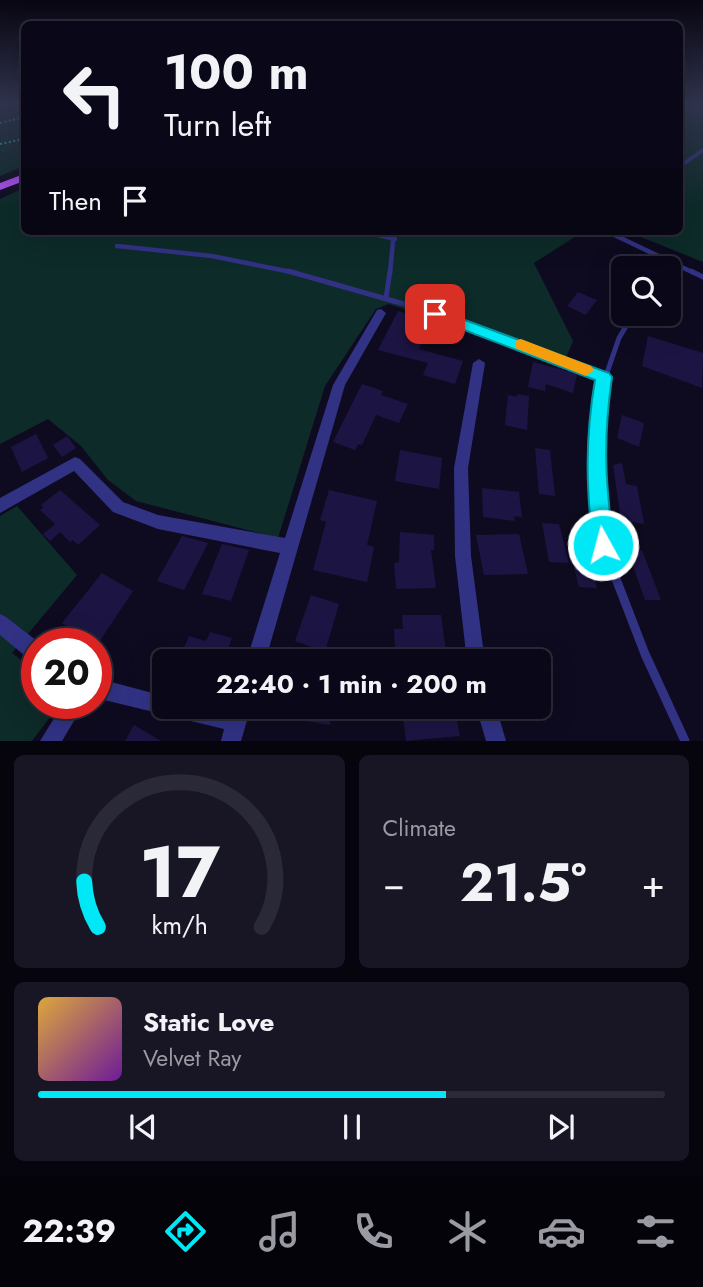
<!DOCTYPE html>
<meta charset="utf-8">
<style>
body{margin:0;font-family:Jost,sans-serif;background:#181625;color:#f1f3f6;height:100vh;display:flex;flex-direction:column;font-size:26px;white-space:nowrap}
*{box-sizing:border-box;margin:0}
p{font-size:23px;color:#999aa2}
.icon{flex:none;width:38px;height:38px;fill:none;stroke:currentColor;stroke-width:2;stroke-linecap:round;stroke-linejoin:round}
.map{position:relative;height:741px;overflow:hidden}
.details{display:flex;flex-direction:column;gap:14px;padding:14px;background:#06040d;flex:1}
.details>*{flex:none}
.guide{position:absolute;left:21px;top:21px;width:662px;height:214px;border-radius:10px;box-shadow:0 7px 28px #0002,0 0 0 2px #2a2937;background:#0a0818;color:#f1f3f6;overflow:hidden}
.fabs{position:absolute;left:611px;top:256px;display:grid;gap:14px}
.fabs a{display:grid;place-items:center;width:70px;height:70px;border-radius:10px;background:#0a0818;box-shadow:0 7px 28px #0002,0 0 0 2px #2a2937;font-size:35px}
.speed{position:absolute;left:21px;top:628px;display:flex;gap:14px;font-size:35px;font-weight:700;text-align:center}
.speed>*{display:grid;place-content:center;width:91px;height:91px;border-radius:50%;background:#0a0818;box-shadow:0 7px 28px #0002,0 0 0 2px #2a2937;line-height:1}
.speed .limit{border:10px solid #d22;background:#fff;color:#111}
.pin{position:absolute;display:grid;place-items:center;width:60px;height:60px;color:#fff;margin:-30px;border-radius:14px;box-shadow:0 4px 10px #0006}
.me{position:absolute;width:77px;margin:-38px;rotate:353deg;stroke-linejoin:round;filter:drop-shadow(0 0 5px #0008)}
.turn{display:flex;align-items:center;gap:24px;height:147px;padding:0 28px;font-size:32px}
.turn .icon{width:91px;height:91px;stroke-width:2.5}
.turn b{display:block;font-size:49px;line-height:60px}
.then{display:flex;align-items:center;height:66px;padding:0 28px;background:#0003;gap:14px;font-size:26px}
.big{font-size:52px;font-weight:700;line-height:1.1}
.details .widget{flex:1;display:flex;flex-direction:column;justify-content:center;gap:10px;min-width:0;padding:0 24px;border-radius:10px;background:#181625}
.details .dial{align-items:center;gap:0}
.dial svg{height:182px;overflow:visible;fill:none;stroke:#2a2937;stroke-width:7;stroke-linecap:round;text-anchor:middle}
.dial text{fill:#f1f3f6;stroke:none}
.song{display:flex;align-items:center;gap:21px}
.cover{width:84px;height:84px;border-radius:10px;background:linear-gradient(135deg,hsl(40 70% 55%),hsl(280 70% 35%))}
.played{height:7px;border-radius:4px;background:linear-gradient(90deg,#00e7f5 65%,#2a2937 65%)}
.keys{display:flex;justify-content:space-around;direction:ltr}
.heat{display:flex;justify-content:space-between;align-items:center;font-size:38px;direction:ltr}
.details .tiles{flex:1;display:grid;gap:14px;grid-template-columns:1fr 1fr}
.widget:last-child{grid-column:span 2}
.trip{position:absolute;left:152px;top:649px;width:399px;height:70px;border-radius:10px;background:#0a0818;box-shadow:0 7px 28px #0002,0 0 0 2px #2a2937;font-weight:700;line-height:70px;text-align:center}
.dock{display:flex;height:112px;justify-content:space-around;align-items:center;background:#04030a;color:#999aa2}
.dock .icon{width:49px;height:49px}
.dock .current{color:#00e7f5}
.dock b{font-size:32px;color:#f1f3f6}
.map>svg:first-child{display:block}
</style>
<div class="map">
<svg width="703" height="741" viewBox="0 0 703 741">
<rect width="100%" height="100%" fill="#0e0b20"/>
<g fill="#0d2b29">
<polygon points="0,103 24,103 24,166 0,176"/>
<polygon points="679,103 703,103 703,262 626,231 679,231"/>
<polygon points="24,188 24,231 584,231 534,263 573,341 563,365 389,304 376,309 325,386 278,538 136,501 108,480 81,446 48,419 0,444 0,199"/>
<polygon points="17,506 77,575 12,653 37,672 37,704 60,704 32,741 0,741 0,516"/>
</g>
<g fill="#1c1543">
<polygon points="578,292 597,300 586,315 567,306"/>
<polygon points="398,311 432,321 419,349 463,361 455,384 423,375 428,363 378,350"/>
<polygon points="648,336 703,353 702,388 642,366"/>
<polygon points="533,362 577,374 573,393 546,384 545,391 528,387"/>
<polygon points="362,384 383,391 381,395 408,404 399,423 376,415 362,445 358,444 355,450 333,442"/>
<polygon points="517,394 529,396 527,430 505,425 508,395 517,397"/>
<polygon points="622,415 644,423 639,447 617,438"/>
<polygon points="36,434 48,458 22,472 11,447"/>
<polygon points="67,436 76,448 62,457 53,445"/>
<polygon points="535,448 550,450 555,496 539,494"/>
<polygon points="400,450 442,458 439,489 395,481"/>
<polygon points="622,463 626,484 637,486 644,524 621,520 613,465"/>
<polygon points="482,488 519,492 522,517 514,516 515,521 483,517"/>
<polygon points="60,490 100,525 78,545 73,540 70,542 60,532 50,541 43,534 55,524 40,510 43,508 41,505"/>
<polygon points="329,490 377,501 367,545 374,547 367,582 313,570 326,522 320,520"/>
<polygon points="542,523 559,524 569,563 549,562"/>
<polygon points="400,532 434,535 434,550 431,550 436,588 396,589 394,563 399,562"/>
<polygon points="519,534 528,574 484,575 476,535"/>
<polygon points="182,536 208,543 184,590 157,581"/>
<polygon points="222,544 249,550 231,601 202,594"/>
<polygon points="627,549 642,550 661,600 645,600"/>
<polygon points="574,568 591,569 597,588 579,587"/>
<polygon points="102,573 133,591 97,645 62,623"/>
<polygon points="311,595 339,604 325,652 295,641"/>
<polygon points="402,615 441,615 447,659 406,659 405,648 395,648 394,629 403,629"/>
<polygon points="210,632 232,638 223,662 178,662 189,636 206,641"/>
<polygon points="528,648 532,662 501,662 498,651"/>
<polygon points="289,707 332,707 330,725 287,718"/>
<polygon points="402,707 470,707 473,719 457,721 460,736 406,741"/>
<polygon points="134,725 161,741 125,741"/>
</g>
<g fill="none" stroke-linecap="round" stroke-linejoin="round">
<g stroke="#23bbab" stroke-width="2" stroke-dasharray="2 2.5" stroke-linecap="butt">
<polyline points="0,123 24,117"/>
<polyline points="0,144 24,139"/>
</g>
<g stroke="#313284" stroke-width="3.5">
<polyline points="694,112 703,109"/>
<polyline points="679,167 703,150"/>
</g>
<g stroke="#313284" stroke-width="4.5">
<polyline points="361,231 395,239"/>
<polyline points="606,231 694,273"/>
<polyline points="117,246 212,256 296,273"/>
<polyline points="390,273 394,231"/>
</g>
<g stroke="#313284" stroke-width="5">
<polyline points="288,271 411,306 604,377"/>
<polyline points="691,271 703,277"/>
<polyline points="386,298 390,271"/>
<polyline points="600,393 619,338 634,313"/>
</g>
<polyline stroke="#313284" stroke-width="7" points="600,392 594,456 603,547"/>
<polyline stroke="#313284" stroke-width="9" points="603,545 645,654 685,741"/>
<g fill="#313284" fill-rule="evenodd">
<polygon points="381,309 386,313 345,385 265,662 246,662 280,553 158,529 113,512 74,471 0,513 0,498 75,457 80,459 123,502 158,515 285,538 333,385 377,310"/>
<polygon points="479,359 485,363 468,468 471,556 485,662 467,662 455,556 454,468 473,363"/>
<polygon points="0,614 6,617 41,644 37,644 37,662 30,660 0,635"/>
<polygon points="96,678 164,696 164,707 214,707 230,710 231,707 251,707 241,741 221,741 224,729 96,698"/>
<polygon points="63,704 84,704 62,741 40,741"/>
<polygon points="476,707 496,707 506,741 486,741"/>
</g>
<polygon fill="#b751ff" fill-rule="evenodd" points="24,174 24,181 0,190 0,183"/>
</g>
<linearGradient id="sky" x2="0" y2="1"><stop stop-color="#080612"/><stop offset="0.5" stop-color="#30344e"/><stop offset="1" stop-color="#30344e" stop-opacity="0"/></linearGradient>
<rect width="703" height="207" fill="url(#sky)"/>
<path fill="#00e7f5" stroke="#00969f" stroke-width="2" d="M435 309 609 373 612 377C603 440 605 482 614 545L611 553 603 556 596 553 593 545C586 487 585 439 595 380L430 317V311Z"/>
<polygon fill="#f59e0b" points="521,339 591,366 594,370 586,376 515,348 515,341"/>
</svg>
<div class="fabs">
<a><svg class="icon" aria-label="search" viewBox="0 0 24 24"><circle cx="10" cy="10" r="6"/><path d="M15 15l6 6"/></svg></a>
</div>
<div class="speed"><div class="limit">20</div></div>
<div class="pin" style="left:435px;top:314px;background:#d93025"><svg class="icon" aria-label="arrive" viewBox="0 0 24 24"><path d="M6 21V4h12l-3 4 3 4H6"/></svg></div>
<svg class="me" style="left:603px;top:545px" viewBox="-20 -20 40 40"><circle r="17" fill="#00e7f5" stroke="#fff" stroke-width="3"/><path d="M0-11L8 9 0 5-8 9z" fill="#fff"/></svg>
<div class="trip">22:40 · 1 min · 200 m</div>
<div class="guide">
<div class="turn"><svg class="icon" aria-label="left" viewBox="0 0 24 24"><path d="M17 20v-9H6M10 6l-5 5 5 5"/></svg><div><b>100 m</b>Turn left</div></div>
<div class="then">Then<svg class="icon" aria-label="arrive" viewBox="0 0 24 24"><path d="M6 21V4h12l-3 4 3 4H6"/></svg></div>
</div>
</div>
<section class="details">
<div class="tiles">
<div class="widget dial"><svg viewBox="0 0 100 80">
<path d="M14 69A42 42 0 1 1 86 69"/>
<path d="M14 69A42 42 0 0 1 8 49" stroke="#00e7f5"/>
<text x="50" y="56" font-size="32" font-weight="700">17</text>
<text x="50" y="72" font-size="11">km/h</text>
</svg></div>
<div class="widget"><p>Climate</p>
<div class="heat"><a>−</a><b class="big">21.5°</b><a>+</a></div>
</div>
<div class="widget">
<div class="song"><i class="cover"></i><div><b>Static Love</b><p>Velvet Ray</p></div></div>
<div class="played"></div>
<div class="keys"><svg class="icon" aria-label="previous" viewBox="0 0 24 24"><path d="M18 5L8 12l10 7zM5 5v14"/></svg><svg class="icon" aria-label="pause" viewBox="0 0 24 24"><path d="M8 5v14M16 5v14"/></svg><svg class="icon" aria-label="next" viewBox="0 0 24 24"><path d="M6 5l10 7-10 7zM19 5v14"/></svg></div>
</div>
</div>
</section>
<nav class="dock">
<b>22:39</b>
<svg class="icon current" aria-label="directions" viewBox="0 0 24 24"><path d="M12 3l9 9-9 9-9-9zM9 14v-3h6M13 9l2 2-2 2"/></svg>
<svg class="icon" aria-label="music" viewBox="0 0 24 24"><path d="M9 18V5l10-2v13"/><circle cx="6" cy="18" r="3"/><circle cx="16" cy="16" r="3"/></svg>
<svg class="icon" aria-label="phone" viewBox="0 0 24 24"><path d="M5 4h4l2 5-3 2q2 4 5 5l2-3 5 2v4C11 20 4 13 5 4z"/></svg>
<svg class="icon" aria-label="climate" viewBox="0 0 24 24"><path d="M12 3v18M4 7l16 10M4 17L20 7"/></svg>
<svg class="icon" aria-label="car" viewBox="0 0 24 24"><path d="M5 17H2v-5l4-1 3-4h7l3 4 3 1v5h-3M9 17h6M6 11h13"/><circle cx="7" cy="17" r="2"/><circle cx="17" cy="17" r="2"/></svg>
<svg class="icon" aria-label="filters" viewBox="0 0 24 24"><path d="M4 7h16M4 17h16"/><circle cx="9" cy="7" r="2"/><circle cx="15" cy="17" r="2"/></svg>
</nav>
